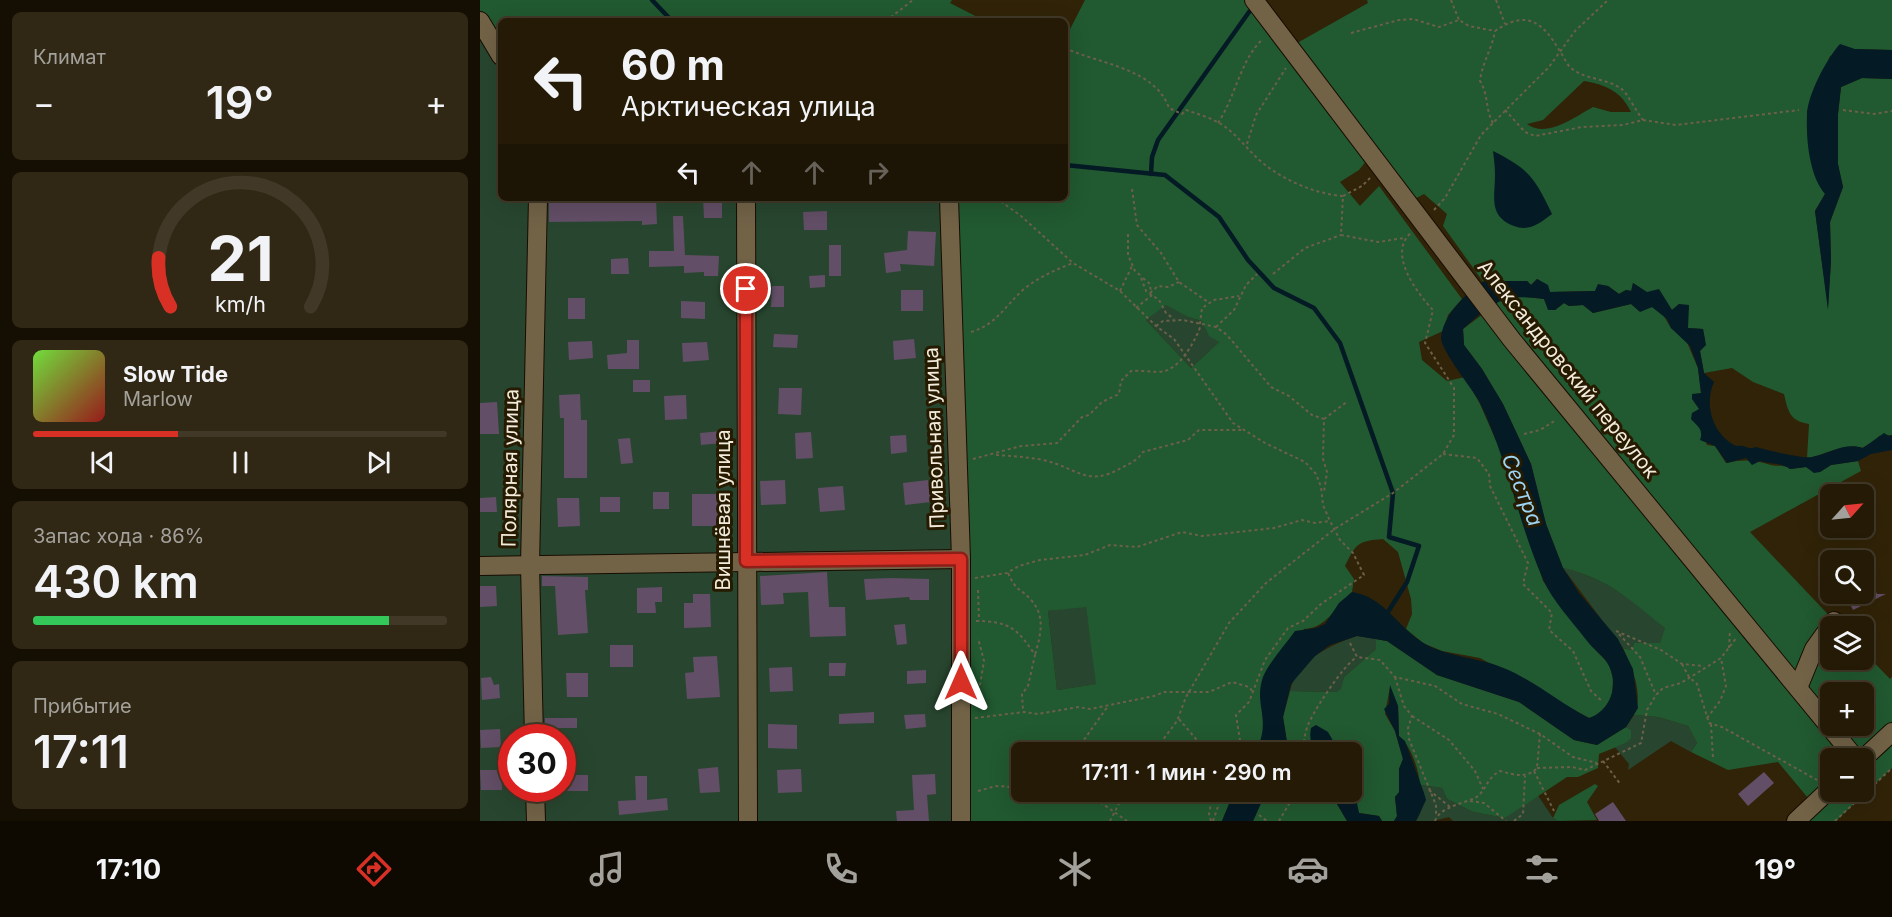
<!DOCTYPE html>
<html lang="ru">
<meta charset="utf-8">
<style>
body{margin:0;font-family:Inter,sans-serif;background:#302714;color:#f1f3f6;height:100vh;display:flex;flex-direction:column;font-size:22px;white-space:nowrap}
*{box-sizing:border-box;margin:0}
p{font-size:20px;color:#a3a19b}
.icon{flex:none;width:33px;height:33px;fill:none;stroke:currentColor;stroke-width:2;stroke-linecap:round;stroke-linejoin:round}
.map{position:relative;flex:1;overflow:hidden}
.side{display:flex;flex-direction:column;gap:12px;padding:12px;background:#140e03;width:480px}
.side>*{flex:none}
.guide{position:absolute;left:18px;top:18px;width:570px;height:183px;border-radius:9px;box-shadow:0 6px 24px #0002,0 0 0 2px #413828;background:#241a06;color:#f1f3f6;overflow:hidden}
.needle{width:39px;rotate:63deg}
.controls{position:absolute;left:1340px;top:484px;display:grid;gap:12px}
.controls a{display:grid;place-items:center;width:54px;height:54px;border-radius:9px;background:#241a06;box-shadow:0 6px 24px #0002,0 0 0 2px #413828;font-size:30px}
.speed{position:absolute;left:18px;top:724px;display:flex;gap:12px;font-size:30px;font-weight:700;text-align:center}
.speed>*{display:grid;place-content:center;width:78px;height:78px;border-radius:50%;background:#241a06;box-shadow:0 6px 24px #0002,0 0 0 2px #413828;line-height:1}
.speed .limit{border:9px solid #d22;background:#fff;color:#111}
.pin{position:absolute;display:grid;place-items:center;width:51px;height:51px;color:#fff;margin:-26px;border:3px solid #fff;border-radius:50%;box-shadow:0 2px 6px #0007}
.me{position:absolute;width:66px;margin:-33px;rotate:0deg;stroke-linejoin:round;filter:drop-shadow(0 0 4px #0008)}
.turn{display:flex;align-items:center;gap:21px;height:126px;padding:0 24px;font-size:27px}
.turn .icon{width:78px;height:78px;stroke-width:2.5}
.turn b{display:block;font-size:42px;line-height:51px}
.lanes{display:flex;align-items:center;height:57px;padding:0 24px;background:#0003;justify-content:center;gap:30px;direction:ltr}
.lanes .off{opacity:.35}
.big{font-size:45px;font-weight:600;line-height:1.1}
.side .card{flex:1;display:flex;flex-direction:column;justify-content:center;gap:9px;min-width:0;padding:0 21px;border-radius:9px;background:#302714}
.side .dial{align-items:center;gap:0}
.dial svg{height:156px;overflow:visible;fill:none;stroke:#413828;stroke-width:7;stroke-linecap:round;text-anchor:middle}
.dial text{fill:#f1f3f6;stroke:none}
.song{display:flex;align-items:center;gap:18px}
.cover{width:72px;height:72px;border-radius:9px;background:linear-gradient(135deg,hsl(100 70% 55%),hsl(0 70% 35%))}
.played{height:6px;border-radius:3px;background:linear-gradient(90deg,#d93025 35%,#413828 35%)}
.keys{display:flex;justify-content:space-around;direction:ltr}
.heat{display:flex;justify-content:space-between;align-items:center;font-size:33px;direction:ltr}
.charge{height:9px;border-radius:4px;background:linear-gradient(90deg,#34c759 86%,#413828 0)}
.trip{position:absolute;left:531px;top:742px;width:351px;height:60px;border-radius:9px;background:#241a06;box-shadow:0 6px 24px #0002,0 0 0 2px #413828;font-weight:600;line-height:60px;text-align:center}
.dock{display:flex;height:96px;justify-content:space-around;align-items:center;background:#0e0a02;color:#a3a19b}
.dock .icon{width:42px;height:42px}
.dock .active{color:#d93025}
.dock b{font-size:27px;color:#f1f3f6}
main{display:flex;flex:1;min-height:0}
.map>svg:first-child{display:block}
</style>
<main>
<section class="side">
<div class="card"><p>Климат</p>
<div class="heat"><a>−</a><b class="big">19°</b><a>+</a></div>
</div>
<div class="card dial"><svg viewBox="0 0 100 80">
<path d="M14 69A42 42 0 1 1 86 69"/>
<path d="M14 69A42 42 0 0 1 8 44" stroke="#d93025"/>
<text x="50" y="56" font-size="32" font-weight="700">21</text>
<text x="50" y="72" font-size="11">km/h</text>
</svg></div>
<div class="card">
<div class="song"><i class="cover"></i><div><b>Slow Tide</b><p>Marlow</p></div></div>
<div class="played"></div>
<div class="keys"><svg class="icon" aria-label="previous" viewBox="0 0 24 24"><path d="M18 5L8 12l10 7zM5 5v14"/></svg><svg class="icon" aria-label="pause" viewBox="0 0 24 24"><path d="M8 5v14M16 5v14"/></svg><svg class="icon" aria-label="next" viewBox="0 0 24 24"><path d="M6 5l10 7-10 7zM19 5v14"/></svg></div>
</div>
<div class="card"><p>Запас хода · 86%</p><b class="big">430 km</b><div class="charge"></div></div>
<div class="card"><p>Прибытие</p><b class="big">17:11</b></div>
</section>
<div class="map">
<svg width="1412" height="821" viewBox="0 0 1412 821">
<rect width="100%" height="100%" fill="#302308"/>
<g fill="#28462f" fill-rule="evenodd">
<path d="M0 20 21 56V198H469L481 821H0ZM32 738H82V789H32Z"/>
<polygon points="686,304 708,317 722,321 739,342 711,368 666,320"/>
<path d="M1083 568C1131 580 1148 599 1186 628L1180 643H1154L1151 650 1143 648Z"/>
<polygon points="606,606 617,684 577,690 568,611"/>
<path d="M877 636 896 639V649L864 677 862 689 856 692 810 691C818 660 850 645 877 636Z"/>
<polygon points="1154,715 1178,717 1208,726 1217,743 1211,752 1191,741 1148,770 1149,764 1135,747 1146,743 1151,730 1146,727"/>
<path d="M940 785 962 788 967 799 993 812 1025 818 1057 794 1073 818 1078 821H973L969 817 953 821H936C943 810 946 797 940 785Z"/>
</g>
<g fill="#215930" fill-rule="evenodd">
<polygon points="0,0 472,0 470,3 505,21 21,21 21,56 0,20"/>
<path d="M605 0H774L810 47 888 3 887 0H1412V50L1375 49 1350 56 1327 112 1345 194 1335 211 1348 306 1351 261 1350 222 1363 187 1358 165V114L1361 87 1382 78 1412 79V435L1399 436 1395 441 1382 448C1363 442 1345 456 1327 458L1329 424C1310 421 1308 412 1304 394L1273 382 1252 368 1224 373 1220 351 1225 341 1223 329 1207 328 1206 316 1209 308 1199 304 1192 310 1153 283 1152 291 1146 290 1139 294 1128 286 1118 285 1115 291 1070 292 1067 285 1057 279 1051 285 1047 281H1024L1010 277 1004 283 963 226 967 214 944 194 927 203 891 155 879 170 860 182 880 206 899 186 982 299 968 315 963 331 939 342 942 360 967 381 985 377 1000 404 1024 459 1063 581 1109 643 1129 664 1133 678 1132 698 1119 715 1109 718 1000 658 962 651 943 643 926 629 932 614 931 599 918 552 903 539C877 541 876 544 865 566L874 579 872 592C855 606 848 628 824 629L785 715 784 737 775 753H542V792H754L742 821H481L469 198H585V39ZM1104 81C1126 85 1141 91 1151 112H1131L1113 107C1096 116 1067 139 1047 124L1063 120ZM686 305 708 317 722 321 729 336 739 342 711 368 666 320ZM606 607 616 684 577 690 568 611Z"/>
<path d="M1037 296 1064 299 1069 310H1075L1084 303 1089 306 1103 305 1113 313 1151 304 1157 309 1172 307 1182 313 1191 328 1206 340 1218 368 1221 393 1218 394 1220 408 1215 423 1220 427 1227 445 1235 446 1246 463C1264 459 1274 460 1291 465 1298 467 1304 464 1310 469L1326 467 1340 472 1351 465 1378 461 1381 471 1270 532 1360 627H1350V660H1383V651L1410 679 1412 677V768L1356 821H1316L1333 804 1298 762 1248 770 1211 752 1217 743 1208 726 1178 717 1154 715C1164 695 1152 667 1143 648L1151 650 1154 643H1180L1185 628C1148 599 1131 580 1083 568L1066 524 1051 464 1023 404 1002 369 984 345 983 329 1003 314 1371 759H1350V792H1383L1382 755 1354 726H1383V693H1350V722L1035 339 1015 303 1024 298Z"/>
<path d="M896 639 907 641 957 675 1039 702 1094 740 1117 745 1146 727 1151 730V738L1146 743 1119 754 1118 768 1098 777H1087L1025 818 993 812 967 799 962 788 940 785C939 770 931 746 919 736L918 706 910 687 905 714 915 731 923 759 919 769V793L915 797 917 816 914 821H902L899 816 879 813C872 793 872 775 872 753H860L858 749 837 753H806L808 748 803 717 810 691 856 692 861 689 864 677 896 649Z"/>
<polygon points="1115,784 1118,786 1107,802 1117,820 1078,821 1073,818 1079,805"/>
<polygon points="786,792 850,792 867,821 773,821"/>
</g>
<g fill="#041a25">
<path d="M1360 44 1375 49 1412 50V79L1382 78 1361 87 1358 114V164L1363 187 1350 222 1351 261 1348 310 1335 211 1345 194C1329 175 1326 139 1327 114 1328 94 1347 58 1360 44Z"/>
<path d="M1013 151C1049 169 1055 178 1072 214 1060 223 1049 232 1034 226 1008 216 1015 197 1015 175 1015 167 1014 159 1013 151Z"/>
<path d="M1016 274 1024 281H1047L1051 285 1057 279 1068 285 1070 292 1115 291 1118 284 1128 286 1139 294 1146 290 1151 291 1153 283 1167 292 1179 289 1192 310 1199 304 1209 305 1208 328 1223 329 1226 345 1220 351 1224 373 1234 382C1224 404 1232 433 1254 445 1257 447 1260 445 1263 446 1269 448 1270 449 1276 447 1286 450 1324 459 1332 457 1349 454 1364 442 1383 448L1404 433 1409 436 1412 435V450L1391 454 1378 461 1351 465 1340 472 1334 473 1326 467 1310 469C1303 463 1290 464 1280 461L1272 465 1266 458 1247 463 1235 446 1220 440C1224 429 1217 426 1211 419L1212 413 1219 409 1212 399V394L1221 393 1218 368 1210 346 1191 328 1187 319 1172 307 1160 312 1151 304 1113 313 1103 305 1089 306 1084 303 1075 310H1068L1064 299C1023 293 1013 302 983 329L984 345 1002 369 1023 404 1051 464 1066 524 1083 568 1099 593 1138 639 1153 669 1158 708 1146 727 1117 745 1094 740 1039 702 957 675 907 641 877 636 850 645 835 656 811 684 803 717 808 749 806 753H775C793 719 773 706 783 677 790 661 805 645 815 631L836 628 845 624 859 603 872 592C904 597 917 626 942 642 964 657 1000 657 1026 669 1056 682 1080 703 1109 718 1130 711 1139 686 1129 666 1125 657 1114 650 1108 642 1095 625 1071 599 1063 579 1038 523 1028 460 1000 403 992 388 960 350 961 337 964 311 994 285 1016 274Z"/>
<polygon points="910,685 918,706 919,736 925,741 944,793 946,800 936,821 914,821 917,816 915,797 919,792 919,769 923,759 915,731 904,709 909,704"/>
<path d="M836 725 848 732 860 753H837C831 744 829 739 831 728Z"/>
<polygon points="872,788 875,793 879,813 899,816 902,821 867,821 850,792 872,792"/>
<polygon points="754,792 786,792 773,821 742,821"/>
</g>
<g fill="none" stroke-linecap="round" stroke-linejoin="round">
<g stroke="#041a25" stroke-width="4.5">
<polyline points="172,0 192,21"/>
<polyline points="585,165 685,175 739,217 768,260 794,288 834,308 860,343 913,493 909,537 939,546 927,582 906,615"/>
<polyline points="671,174 672,157 678,140 769,12"/>
</g>
</g>
<g fill="#624e66">
<polygon points="69,198 176,198 177,224 162,225 162,221 69,222"/>
<polygon points="223,198 242,198 242,218 224,218"/>
<polygon points="347,211 347,230 324,230 323,212"/>
<polygon points="193,216 203,216 205,255 239,256 238,276 224,276 224,272 204,273 204,266 169,267 169,251 194,251"/>
<polygon points="428,231 456,232 454,266 420,264 421,271 406,273 404,253 427,250"/>
<rect x="349" y="245" width="12" height="31"/>
<polygon points="148,258 149,274 131,274 131,259"/>
<polygon points="345,275 345,287 330,288 329,276"/>
<polygon points="292,286 304,286 304,307 291,307"/>
<rect x="421" y="290" width="22" height="21"/>
<rect x="88" y="298" width="17" height="21"/>
<polygon points="201,301 225,302 225,319 201,318"/>
<polygon points="294,334 318,335 317,348 293,347"/>
<polygon points="434,339 436,358 414,360 413,341"/>
<polygon points="147,340 159,340 159,369 128,369 127,355 147,353"/>
<polygon points="112,341 113,358 89,360 88,342"/>
<polygon points="227,342 229,360 203,362 202,343"/>
<rect x="153" y="380" width="17" height="12"/>
<polygon points="299,388 322,388 321,415 298,414"/>
<polygon points="100,394 101,420 107,420 107,478 84,478 84,418 80,418 79,395"/>
<polygon points="206,395 207,419 185,420 184,396"/>
<polygon points="17,402 19,434 0,434 0,403"/>
<polygon points="242,431 243,443 221,445 220,433"/>
<polygon points="331,432 333,458 316,459 315,433"/>
<polygon points="426,435 427,452 411,454 410,436"/>
<polygon points="150,438 153,463 141,464 138,439"/>
<polygon points="305,480 306,504 281,505 280,481"/>
<polygon points="448,480 451,502 425,505 423,483"/>
<polygon points="363,486 365,510 340,512 338,488"/>
<rect x="173" y="492" width="16" height="17"/>
<rect x="212" y="494" width="31" height="32"/>
<polygon points="16,497 17,512 0,512 0,498"/>
<rect x="120" y="497" width="20" height="15"/>
<polygon points="77,498 99,498 100,526 78,527"/>
<polygon points="1383,566 1397,594 1406,594 1373,610 1365,594 1383,594"/>
<polygon points="347,572 349,607 365,607 366,636 330,637 328,592 303,593 304,604 281,605 280,576"/>
<polygon points="62,576 108,577 108,590 105,590 108,633 78,635 75,586 62,586"/>
<polygon points="411,578 449,579 449,600 430,600 429,597 386,600 384,579"/>
<polygon points="0,586 16,586 17,606 0,607"/>
<polygon points="182,587 182,602 175,602 176,613 157,613 157,588"/>
<polygon points="213,594 230,594 231,627 204,628 204,603 213,603"/>
<polygon points="425,624 427,644 417,645 414,625"/>
<rect x="130" y="645" width="23" height="22"/>
<polygon points="237,656 240,697 207,699 205,673 214,672 213,657"/>
<polygon points="349,663 366,663 365,676 349,676"/>
<polygon points="312,667 313,691 290,692 289,668"/>
<polygon points="446,670 446,683 427,684 427,671"/>
<polygon points="86,673 108,673 108,697 87,697"/>
<polygon points="11,677 14,685 19,684 20,698 2,700 1,678"/>
<polygon points="394,712 394,723 359,724 359,714"/>
<polygon points="445,714 446,727 426,729 424,715"/>
<rect x="65" y="718" width="32" height="10"/>
<polygon points="288,724 317,725 317,749 288,748"/>
<polygon points="20,729 21,747 1,748 0,730"/>
<polygon points="238,767 240,792 220,793 218,769"/>
<polygon points="321,769 322,792 298,793 297,770"/>
<polygon points="0,770 21,770 22,790 1,790"/>
<polygon points="1284,772 1294,783 1268,806 1258,794"/>
<polygon points="455,774 456,794 447,795 449,821 417,821 416,811 434,810 432,775"/>
<polygon points="83,775 108,775 108,791 84,791"/>
<polygon points="155,776 167,776 167,800 187,798 188,810 139,815 138,801 156,800"/>
<polygon points="1133,802 1146,821 1119,821 1115,814"/>
</g>
<g fill="none" stroke-linecap="round" stroke-linejoin="round">
<g stroke="#180c00" stroke-width="20">
<g id="minor">
<polyline points="774,0 1032,340 1376,759"/>
<polyline points="0,21 21,56"/>
<polyline points="266,198 268,821"/>
<polyline points="469,198 481,559 481,821"/>
<polyline points="0,566 481,559"/>
<polyline points="1318,688 1334,649 1354,621"/>
<polyline points="54,738 50,565 58,198"/>
<polyline points="1383,759 1412,732"/>
<polyline points="55,789 56,821"/>
<polyline points="1316,821 1350,789"/>
</g>
</g>
<g stroke="#6c6049" stroke-width="2" stroke-dasharray="3 3" stroke-linecap="butt">
<polyline points="971,0 979,20"/>
<polyline points="1016,0 1025,24"/>
<polyline points="406,21 433,0"/>
<path d="M871 33 919 20 933 19 959 27 979 20 989 26 1015 31C1047 9 1063 22 1081 53 1084 57 1087 65 1091 68 1105 80 1128 78 1143 90 1146 92 1158 114 1163 120"/>
<path d="M585 48C619 64 675 68 689 108L702 114 706 110C718 114 731 118 741 124 755 133 764 145 775 156 796 177 833 194 863 196L861 235 898 242 924 238"/>
<polyline points="1025,110 1045,132 1055,136 1102,127 1143,125 1163,120 1196,125 1319,110"/>
<polyline points="1363,110 1394,114 1412,111"/>
<path d="M738 123C755 98 761 58 783 39"/>
<path d="M1013 123C1005 109 1009 96 1000 81 1002 63 1012 49 1015 31"/>
<polyline points="767,144 776,115 806,68"/>
<polyline points="652,189 657,225 681,253 699,282 728,302"/>
<polyline points="863,196 882,186 890,178"/>
<polyline points="516,198 541,216 593,263 640,291 676,326 694,339 753,423 785,443 825,462 836,474 841,487 843,505 850,521 860,540 873,553 884,575 841,604 823,621 808,628 785,660 769,702 756,715 762,753"/>
<polyline points="954,210 965,198 1001,135 1069,67 1095,31 1128,0"/>
<polyline points="648,234 648,255 655,271 660,275 666,291 679,300 686,313 694,319"/>
<polyline points="793,274 825,248 861,235"/>
<polyline points="663,278 670,284 671,293"/>
<polyline points="640,291 652,266"/>
<polyline points="670,293 678,286 688,287 699,282"/>
<polyline points="656,308 672,295"/>
<polyline points="720,324 722,308 734,300 759,296"/>
<polyline points="676,326 683,321 703,320 736,327 747,335 791,387 809,396 832,415 844,419 843,459 847,472 844,492"/>
<polyline points="736,327 754,310 766,285 777,274"/>
<path d="M491 332C516 325 525 306 544 289 559 277 575 270 593 263"/>
<polyline points="844,419 868,401"/>
<polyline points="1044,434 1060,430 1076,420"/>
<polyline points="963,454 997,458 1009,474 1010,486 1048,563 1043,584 1072,613 1069,630 1093,651 1111,691 1123,702"/>
<path d="M516 455C532 456 547 457 563 460 596 467 607 488 641 468 649 464 658 460 663 452L708 440 719 430H765"/>
<path d="M493 459 541 446 577 443 602 417 609 415 622 402 639 394 641 381 651 371C661 370 676 373 685 371 702 366 716 339 721 325"/>
<path d="M528 573C537 593 541 588 552 601 566 617 560 637 555 655"/>
<polyline points="495,578 527,573 539,566 560,560 605,555 630,545 657,547 702,532 722,536 794,528 822,520 835,523 850,521"/>
<polyline points="498,590 499,620"/>
<path d="M496 621C529 621 538 629 555 655L548 686 542 694 543 710"/>
<polyline points="1136,631 1181,650 1202,664 1224,666"/>
<polyline points="1139,634 1160,657 1176,695"/>
<polyline points="870,643 877,657 900,660 915,677 955,686 982,704 1018,714 1060,734 1093,757 1117,763"/>
<polyline points="1249,648 1250,630"/>
<polyline points="1202,664 1209,677 1217,684 1229,723 1242,727 1337,780"/>
<polyline points="915,677 924,706 932,716 928,728 929,739 956,805 956,816"/>
<polyline points="497,703 504,661 498,638"/>
<polyline points="932,716 969,740 995,771 1003,789"/>
<polyline points="495,718 544,712 558,714 598,707 610,709 674,696 684,692 729,692 752,682 769,687 773,692"/>
<polyline points="1227,718 1240,701 1246,686 1241,658"/>
<polyline points="699,719 728,753"/>
<polyline points="1231,724 1233,758"/>
<polyline points="592,753 601,744 628,706"/>
<path d="M673 753 697 721 706 697 749 623 786 583 856 528 913 493 963 454 974 435V388L945 343 953 310C937 293 907 253 931 233"/>
<path d="M819 753C826 742 823 741 826 731 829 716 865 663 877 657"/>
<polyline points="1123,761 1141,785"/>
<polyline points="1057,768 1092,767 1105,770 1161,743 1167,710 1176,695 1183,688 1201,683 1241,658 1257,637"/>
<polyline points="1054,771 1074,811"/>
<polyline points="1389,773 1397,781"/>
<polyline points="949,790 970,807"/>
<polyline points="498,791 516,786 534,787 542,785"/>
<polyline points="592,792 623,804 647,821"/>
<polyline points="990,801 1004,803 1026,821"/>
<polyline points="779,815 787,821"/>
<polyline points="630,821 645,792"/>
<polyline points="731,821 729,814 733,792"/>
<polyline points="733,821 743,792"/>
<polyline points="799,821 816,792"/>
<path d="M955 821C960 807 982 804 995 798 1006 792 1006 778 1020 771 1035 775 1046 779 1057 768L1060 734"/>
<polyline points="1034,821 1043,814 1045,776"/>
<polyline points="1355,821 1412,768"/>
</g>
<use href="#minor" stroke="#726347" stroke-width="18"/>
</g>
<g fill="none" stroke-linecap="round" stroke-linejoin="round">
<g stroke="#8d1f18" stroke-width="15">
<polyline id="route" points="266,289 266,561 481,559 481,682"/>
</g>
<use href="#route" stroke="#d93025" stroke-width="10"/>
</g>
<g text-anchor="middle" stroke-width="6" stroke-linejoin="round" paint-order="stroke">
<g font-size="20" fill="#f3ebdb" stroke="#261a00">
<text transform="translate(1088 369) rotate(51)" y="7">Александровский переулок</text>
<text transform="translate(454 438) rotate(-92)" y="7">Привольная улица</text>
<text transform="translate(30 468) rotate(-89)" y="7">Полярная улица</text>
<text transform="translate(243 510) rotate(-90)" y="7">Вишнёвая улица</text>
</g>
<g font-size="21" font-style="italic" fill="#9cd4f3" stroke="#261a00">
<text transform="translate(1042 490) rotate(68)" y="7">Сестра</text>
</g>
</g>
</svg>
<div class="controls">
<a><svg class="needle" viewBox="-14 -14 28 28"><path d="M0-13l5 13h-10z" fill="#e53935"/><path d="M0 13l5-13h-10z" fill="#a3a19b"/></svg></a>
<a><svg class="icon" aria-label="search" viewBox="0 0 24 24"><circle cx="10" cy="10" r="6"/><path d="M15 15l6 6"/></svg></a>
<a><svg class="icon" aria-label="layers" viewBox="0 0 24 24"><path d="M12 4l9 5-9 5-9-5zM3 14l9 5 9-5"/></svg></a>
<a>+</a>
<a>−</a>
</div>
<div class="speed"><div class="limit">30</div></div>
<div class="pin" style="left:266px;top:289px;background:#d93025"><svg class="icon" aria-label="arrive" viewBox="0 0 24 24"><path d="M6 21V4h12l-3 4 3 4H6"/></svg></div>
<svg class="me" style="left:481px;top:682px" viewBox="-20 -20 40 40"><path d="M0-17L14 15 0 8-14 15z" fill="#d93025" stroke="#fff" stroke-width="4"/></svg>
<div class="trip">17:11 · 1 мин · 290 m</div>
<div class="guide">
<div class="turn"><svg class="icon" aria-label="left" viewBox="0 0 24 24"><path d="M17 20v-9H6M10 6l-5 5 5 5"/></svg><div><b>60 m</b>Арктическая улица</div></div>
<div class="lanes"><svg class="icon" aria-label="left" viewBox="0 0 24 24"><path d="M17 20v-9H6M10 6l-5 5 5 5"/></svg><svg class="icon off" aria-label="ahead" viewBox="0 0 24 24"><path d="M12 20V5M6 11l6-6 6 6"/></svg><svg class="icon off" aria-label="ahead" viewBox="0 0 24 24"><path d="M12 20V5M6 11l6-6 6 6"/></svg><svg class="icon off" aria-label="right" viewBox="0 0 24 24"><path d="M7 20v-9h11M14 6l5 5-5 5"/></svg></div>
</div>
</div>
</main>
<nav class="dock">
<b>17:10</b>
<svg class="icon active" aria-label="directions" viewBox="0 0 24 24"><path d="M12 3l9 9-9 9-9-9zM9 14v-3h6M13 9l2 2-2 2"/></svg>
<svg class="icon" aria-label="music" viewBox="0 0 24 24"><path d="M9 18V5l10-2v13"/><circle cx="6" cy="18" r="3"/><circle cx="16" cy="16" r="3"/></svg>
<svg class="icon" aria-label="phone" viewBox="0 0 24 24"><path d="M5 4h4l2 5-3 2q2 4 5 5l2-3 5 2v4C11 20 4 13 5 4z"/></svg>
<svg class="icon" aria-label="climate" viewBox="0 0 24 24"><path d="M12 3v18M4 7l16 10M4 17L20 7"/></svg>
<svg class="icon" aria-label="car" viewBox="0 0 24 24"><path d="M5 17H2v-5l4-1 3-4h7l3 4 3 1v5h-3M9 17h6M6 11h13"/><circle cx="7" cy="17" r="2"/><circle cx="17" cy="17" r="2"/></svg>
<svg class="icon" aria-label="filters" viewBox="0 0 24 24"><path d="M4 7h16M4 17h16"/><circle cx="9" cy="7" r="2"/><circle cx="15" cy="17" r="2"/></svg>
<b>19°</b>
</nav>
